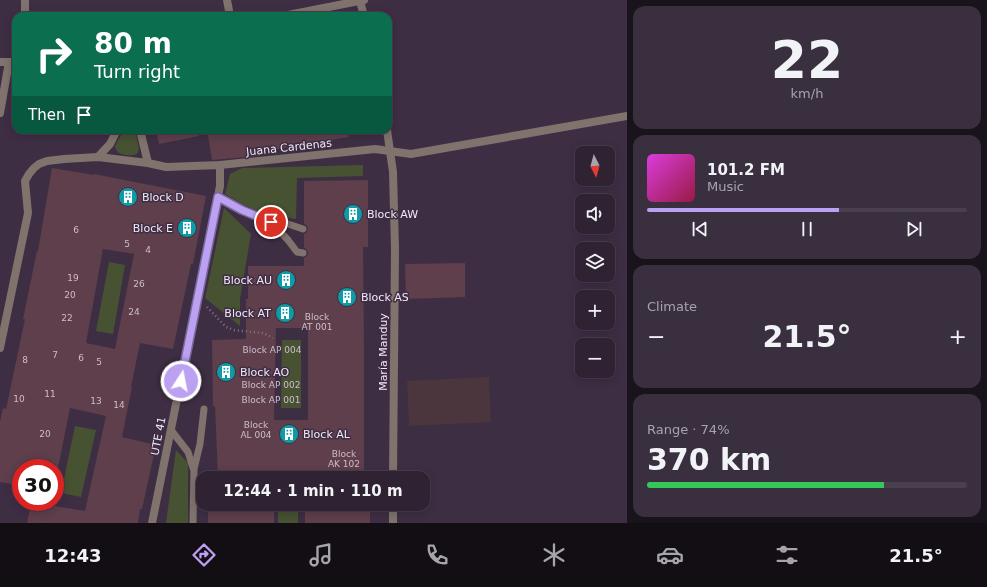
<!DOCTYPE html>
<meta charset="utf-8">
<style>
body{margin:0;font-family:"DejaVu Sans",sans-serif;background:#3a2f3f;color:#f1f3f6;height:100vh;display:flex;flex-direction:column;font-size:15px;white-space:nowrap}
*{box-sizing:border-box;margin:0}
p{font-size:13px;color:#a7a4ac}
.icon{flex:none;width:22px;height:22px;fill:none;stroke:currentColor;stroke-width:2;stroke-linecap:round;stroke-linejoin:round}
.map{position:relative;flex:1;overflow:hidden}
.sheet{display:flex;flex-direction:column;gap:6px;padding:6px;background:#19131c;width:360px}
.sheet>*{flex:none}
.guide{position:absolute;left:12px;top:12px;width:380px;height:122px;border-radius:12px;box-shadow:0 2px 10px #0003,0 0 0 1px #493f4e;background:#0b6e4f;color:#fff;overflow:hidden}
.needle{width:26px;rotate:174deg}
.fabs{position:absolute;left:575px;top:146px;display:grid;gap:8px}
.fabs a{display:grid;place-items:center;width:40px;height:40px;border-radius:8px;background:#2e2233;box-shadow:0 2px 10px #0003,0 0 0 1px #493f4e;font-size:20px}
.speed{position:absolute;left:12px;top:459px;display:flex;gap:8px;font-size:20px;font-weight:700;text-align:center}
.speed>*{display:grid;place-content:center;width:52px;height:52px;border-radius:50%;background:#2e2233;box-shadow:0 2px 10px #0003,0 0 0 1px #493f4e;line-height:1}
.speed .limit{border:6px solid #d22;background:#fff;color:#111}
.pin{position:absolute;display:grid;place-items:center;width:34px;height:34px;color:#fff;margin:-17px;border:2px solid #fff;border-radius:50%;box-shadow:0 1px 4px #0007}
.me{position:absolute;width:44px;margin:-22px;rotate:11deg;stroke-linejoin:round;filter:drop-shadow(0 0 3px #0008)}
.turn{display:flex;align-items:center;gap:14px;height:84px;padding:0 16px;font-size:18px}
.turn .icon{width:52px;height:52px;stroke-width:2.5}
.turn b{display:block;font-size:28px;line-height:34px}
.then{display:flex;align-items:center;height:38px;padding:0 16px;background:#0003;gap:8px;font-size:15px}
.big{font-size:30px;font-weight:600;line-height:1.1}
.sheet .tile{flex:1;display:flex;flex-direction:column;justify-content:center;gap:6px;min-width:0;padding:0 14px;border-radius:12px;background:#3a2f3f}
.sheet .dial{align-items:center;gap:0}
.dial b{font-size:52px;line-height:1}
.song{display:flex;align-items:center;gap:12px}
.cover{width:48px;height:48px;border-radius:6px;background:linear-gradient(135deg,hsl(300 70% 55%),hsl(340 70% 35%))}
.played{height:4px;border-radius:2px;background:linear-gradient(90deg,#bca0f2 60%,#493f4e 60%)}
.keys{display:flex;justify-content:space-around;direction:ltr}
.heat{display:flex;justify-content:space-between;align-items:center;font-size:22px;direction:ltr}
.charge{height:6px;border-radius:3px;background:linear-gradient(90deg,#34c759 74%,#493f4e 0)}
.trip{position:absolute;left:196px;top:471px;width:234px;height:40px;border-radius:12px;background:#2e2233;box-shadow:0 2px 10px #0003,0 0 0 1px #493f4e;font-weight:600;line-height:40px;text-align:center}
.tabs{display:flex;height:64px;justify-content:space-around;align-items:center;background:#120e14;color:#a7a4ac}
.tabs .icon{width:28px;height:28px}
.tabs .current{color:#bca0f2}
.tabs b{font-size:18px;color:#f1f3f6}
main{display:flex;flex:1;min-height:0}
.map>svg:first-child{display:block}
</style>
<main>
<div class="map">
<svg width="627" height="523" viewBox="0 0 627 523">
<rect width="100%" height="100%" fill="#3e2e44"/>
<polygon fill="#4a363c" points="489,377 491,422 409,426 407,381"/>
<g fill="#475232">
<path d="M124 130H135L139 149 137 154C133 156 122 156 118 152 117 151 115 148 115 146Z"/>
<polygon points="363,165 363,176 297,178 296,219 265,214 244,205 225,194 230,174 242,168"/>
<polygon points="224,208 251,234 240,299 240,326 205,298"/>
<polygon points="109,262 125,265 113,334 96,331"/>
<polygon points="282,340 301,340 301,408 281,408"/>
<polygon points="75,426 96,430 81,497 61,493"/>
<polygon points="176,450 188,463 188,523 166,523"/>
<rect x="278" y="505" width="20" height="18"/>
</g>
<g fill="#5e3f4b" fill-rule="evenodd">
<polygon points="156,130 199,130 199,136 159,144"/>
<polygon points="207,130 348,130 349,137 272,150 272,153 258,156 212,160"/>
<path d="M52 168 94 175V174L206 196 193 264H191L173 349 140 343 131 387H132L122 437 156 445 142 509H140L138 523H27L31 502 85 511 106 416 70 408 58 468H21L17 485 0 482V422L3 408 6 409 25 319H23L37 251H38ZM103 249 134 254 115 349 86 343Z"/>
<path d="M368 180V247H363L364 348V478H218L215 406H213L212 340 246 339V299H248V266H304V258L307 256 308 253 306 249 304 248V234L307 232 308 228 306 225 304 224V181ZM276 328H308V420H274Z"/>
<polygon points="465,263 465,297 406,299 405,264"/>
<rect x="208" y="504" width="66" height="19"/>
<polygon points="305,505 370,506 370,523 305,523"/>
</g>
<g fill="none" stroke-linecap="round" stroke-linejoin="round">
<polyline stroke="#827487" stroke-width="2.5" stroke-dasharray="1 3" stroke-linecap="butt" points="207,307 226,327 234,330 263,333 273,338"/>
<g stroke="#80726c" stroke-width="7">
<polyline points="218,197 242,210 271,222 288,240 297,252 303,253"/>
<polyline points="271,222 285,223 303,229"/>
<polyline points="171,430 188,452 194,471 193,523"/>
<polyline points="194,469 200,444 204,409"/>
</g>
<g stroke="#80726c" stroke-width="8">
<polyline points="227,0 230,16"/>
<polyline points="360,1 364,16"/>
<polyline points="25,16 25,0"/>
<polyline points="0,113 9,62"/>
<polyline points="140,130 148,163"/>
<polyline points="387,130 393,172 395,249 393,478"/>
<polyline points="98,157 110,144 117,130"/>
<polyline points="0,348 28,213 25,181 29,174 34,168 39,164 47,161 64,159 98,157 148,163 166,167 220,165 375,149 411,154 627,116"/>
<polyline points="152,523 220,186 220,165"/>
<polyline points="393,523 393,504"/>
</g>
<g stroke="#80726c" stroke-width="8">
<polyline points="283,16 364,0"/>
<polyline points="0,62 16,62"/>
</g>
</g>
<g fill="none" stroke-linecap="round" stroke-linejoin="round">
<g stroke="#7a689d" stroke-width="10">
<polyline id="route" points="181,381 218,197 242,210 271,222"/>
</g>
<use href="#route" stroke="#bca0f2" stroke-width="7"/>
</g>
<defs>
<g id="building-disc" transform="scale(1)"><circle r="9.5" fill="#0f9aa8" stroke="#3e2e44"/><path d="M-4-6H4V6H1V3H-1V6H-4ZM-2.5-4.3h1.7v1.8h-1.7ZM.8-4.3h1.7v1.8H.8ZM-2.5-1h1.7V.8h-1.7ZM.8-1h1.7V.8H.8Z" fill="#fff"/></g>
</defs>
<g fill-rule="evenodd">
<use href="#building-disc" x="128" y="197"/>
<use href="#building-disc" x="353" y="214"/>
<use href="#building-disc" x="187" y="228"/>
<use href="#building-disc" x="286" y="280"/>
<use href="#building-disc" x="347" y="297"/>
<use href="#building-disc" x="285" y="313"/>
<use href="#building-disc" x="226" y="372"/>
<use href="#building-disc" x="289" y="434"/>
</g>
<g text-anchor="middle" stroke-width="3" stroke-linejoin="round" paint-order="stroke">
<g font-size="9" fill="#cdbdcb">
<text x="76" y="233">6</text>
<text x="127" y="247">5</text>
<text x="148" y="253">4</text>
<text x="73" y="281">19</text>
<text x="139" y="287">26</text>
<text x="70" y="298">20</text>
<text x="134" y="315">24</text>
<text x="317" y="320">Block<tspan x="317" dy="10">AT 001</tspan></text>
<text x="67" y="321">22</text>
<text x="272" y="353">Block AP 004</text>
<text x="55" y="358">7</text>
<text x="81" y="361">6</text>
<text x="25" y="363">8</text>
<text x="99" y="365">5</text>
<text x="271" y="388">Block AP 002</text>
<text x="50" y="397">11</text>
<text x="19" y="402">10</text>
<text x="271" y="403">Block AP 001</text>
<text x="96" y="404">13</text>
<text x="119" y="408">14</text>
<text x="256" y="428">Block<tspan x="256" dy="10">AL 004</tspan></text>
<text x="45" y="437">20</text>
<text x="344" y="457">Block<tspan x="344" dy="10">AK 102</tspan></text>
</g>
<g font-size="11" fill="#f2e7f6" stroke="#3e2e44">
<text transform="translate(289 147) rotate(-6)" y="4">Juana Cardenas</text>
<text transform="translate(383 352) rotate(-90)" y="4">María Manduy</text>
<text transform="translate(158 436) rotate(-79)" y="4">UTE 41</text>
</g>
<g font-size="11" fill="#f2e7f6" stroke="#3e2e44" text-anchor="start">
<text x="142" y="201">Block D</text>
<text x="367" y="218">Block AW</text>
<text x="173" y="232" text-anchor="end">Block E</text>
<text x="272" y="284" text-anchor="end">Block AU</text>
<text x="361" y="301">Block AS</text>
<text x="271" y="317" text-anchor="end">Block AT</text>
<text x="240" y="376">Block AO</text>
<text x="303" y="438">Block AL</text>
</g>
</g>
</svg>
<div class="fabs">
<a><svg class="needle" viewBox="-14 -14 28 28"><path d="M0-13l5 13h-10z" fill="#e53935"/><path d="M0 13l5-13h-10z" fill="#a7a4ac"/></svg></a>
<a><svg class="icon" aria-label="sound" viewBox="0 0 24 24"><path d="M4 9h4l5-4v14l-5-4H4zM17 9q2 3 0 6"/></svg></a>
<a><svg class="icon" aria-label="layers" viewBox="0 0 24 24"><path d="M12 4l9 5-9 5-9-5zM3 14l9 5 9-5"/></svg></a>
<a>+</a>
<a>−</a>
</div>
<div class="speed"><div class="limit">30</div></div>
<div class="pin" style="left:271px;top:222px;background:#d93025"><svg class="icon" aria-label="arrive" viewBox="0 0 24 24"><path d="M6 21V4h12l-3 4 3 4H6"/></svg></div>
<svg class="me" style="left:181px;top:381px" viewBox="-20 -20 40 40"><circle r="17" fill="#bca0f2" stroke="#fff" stroke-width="3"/><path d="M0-11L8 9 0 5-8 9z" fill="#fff"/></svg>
<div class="trip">12:44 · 1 min · 110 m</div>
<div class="guide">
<div class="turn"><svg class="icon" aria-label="right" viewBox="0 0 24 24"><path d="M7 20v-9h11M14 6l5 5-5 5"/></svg><div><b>80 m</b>Turn right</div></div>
<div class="then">Then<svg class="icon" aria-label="arrive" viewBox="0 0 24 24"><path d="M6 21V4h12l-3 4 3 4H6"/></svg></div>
</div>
</div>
<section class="sheet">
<div class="tile dial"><b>22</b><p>km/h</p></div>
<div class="tile">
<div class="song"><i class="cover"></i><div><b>101.2 FM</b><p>Music</p></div></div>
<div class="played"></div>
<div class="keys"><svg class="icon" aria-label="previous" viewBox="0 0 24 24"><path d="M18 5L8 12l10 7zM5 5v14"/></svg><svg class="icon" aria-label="pause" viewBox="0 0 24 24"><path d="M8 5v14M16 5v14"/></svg><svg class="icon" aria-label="next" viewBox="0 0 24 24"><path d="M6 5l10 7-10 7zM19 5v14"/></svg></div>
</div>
<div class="tile"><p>Climate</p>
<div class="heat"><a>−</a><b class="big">21.5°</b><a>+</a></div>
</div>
<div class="tile"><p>Range · 74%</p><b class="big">370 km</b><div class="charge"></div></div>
</section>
</main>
<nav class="tabs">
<b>12:43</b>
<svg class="icon current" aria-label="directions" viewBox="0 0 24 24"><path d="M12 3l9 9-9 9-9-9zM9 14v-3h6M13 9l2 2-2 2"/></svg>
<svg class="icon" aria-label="music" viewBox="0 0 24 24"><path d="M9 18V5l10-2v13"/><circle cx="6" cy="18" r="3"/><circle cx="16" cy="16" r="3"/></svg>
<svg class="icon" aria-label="phone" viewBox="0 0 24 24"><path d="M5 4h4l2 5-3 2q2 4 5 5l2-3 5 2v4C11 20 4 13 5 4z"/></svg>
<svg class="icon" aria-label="climate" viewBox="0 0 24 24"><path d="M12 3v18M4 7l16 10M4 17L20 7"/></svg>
<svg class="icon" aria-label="car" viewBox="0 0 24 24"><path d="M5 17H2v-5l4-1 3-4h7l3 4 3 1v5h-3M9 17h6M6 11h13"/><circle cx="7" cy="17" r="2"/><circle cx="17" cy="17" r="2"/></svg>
<svg class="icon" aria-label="filters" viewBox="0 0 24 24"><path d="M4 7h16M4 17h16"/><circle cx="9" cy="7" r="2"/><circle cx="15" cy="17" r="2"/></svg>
<b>21.5°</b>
</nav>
